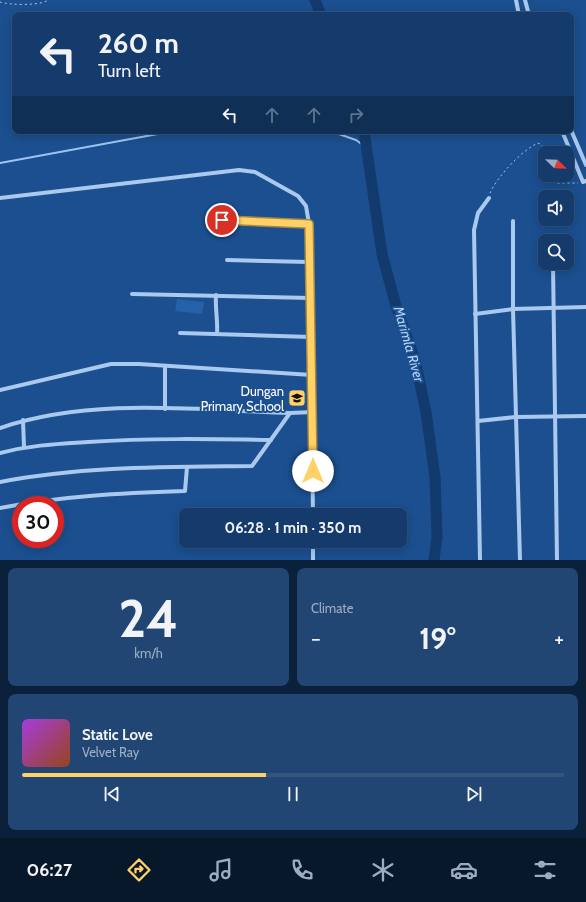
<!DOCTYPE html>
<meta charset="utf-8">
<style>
body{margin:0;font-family:Cabin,sans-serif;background:#214673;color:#f1f3f6;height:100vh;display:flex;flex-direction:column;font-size:15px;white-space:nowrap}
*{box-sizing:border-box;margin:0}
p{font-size:13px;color:#9dadc1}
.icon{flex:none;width:22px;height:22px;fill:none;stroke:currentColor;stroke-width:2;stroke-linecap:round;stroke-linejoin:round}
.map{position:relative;height:560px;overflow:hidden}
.details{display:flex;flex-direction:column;gap:8px;padding:8px;background:#0b203b;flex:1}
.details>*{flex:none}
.banner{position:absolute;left:12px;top:12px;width:562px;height:122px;border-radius:8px;box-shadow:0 2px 10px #0003,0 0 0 1px #33557e;background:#143b6b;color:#f1f3f6;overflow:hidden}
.needle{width:26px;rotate:113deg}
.fabs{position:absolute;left:538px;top:146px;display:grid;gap:8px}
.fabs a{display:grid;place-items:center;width:36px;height:36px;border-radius:8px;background:#143b6b;box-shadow:0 2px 10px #0003,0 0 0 1px #33557e;font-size:20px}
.speed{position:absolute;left:12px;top:496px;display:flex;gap:8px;font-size:20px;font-weight:700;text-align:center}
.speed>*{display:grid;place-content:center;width:52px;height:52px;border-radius:50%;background:#143b6b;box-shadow:0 2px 10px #0003,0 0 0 1px #33557e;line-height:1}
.speed .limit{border:6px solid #d22;background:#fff;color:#111}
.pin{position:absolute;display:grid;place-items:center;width:34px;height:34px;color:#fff;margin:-17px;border:2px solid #fff;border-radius:50%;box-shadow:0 1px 4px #0007}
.me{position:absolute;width:44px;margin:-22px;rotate:0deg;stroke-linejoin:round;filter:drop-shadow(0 0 3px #0008)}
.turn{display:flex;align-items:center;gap:14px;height:84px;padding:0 20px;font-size:18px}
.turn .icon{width:52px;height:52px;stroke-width:2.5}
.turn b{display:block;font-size:28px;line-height:34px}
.lanes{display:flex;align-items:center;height:38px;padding:0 20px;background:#0003;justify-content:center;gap:20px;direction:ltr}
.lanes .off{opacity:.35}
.big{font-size:30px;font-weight:800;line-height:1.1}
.details .widget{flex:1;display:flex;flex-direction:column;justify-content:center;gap:6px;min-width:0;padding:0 14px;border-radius:8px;background:#214673}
.details .dial{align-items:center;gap:0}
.dial b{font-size:52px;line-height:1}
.song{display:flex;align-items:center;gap:12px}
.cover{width:48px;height:48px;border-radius:6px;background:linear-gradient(135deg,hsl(280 70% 55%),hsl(20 70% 35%))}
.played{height:4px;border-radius:2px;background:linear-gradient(90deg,#ffd166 45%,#33557e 45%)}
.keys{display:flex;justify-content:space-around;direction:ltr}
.heat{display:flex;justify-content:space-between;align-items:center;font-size:22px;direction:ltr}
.details .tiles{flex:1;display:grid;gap:8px;grid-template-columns:1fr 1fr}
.widget:last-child{grid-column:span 2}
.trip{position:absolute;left:179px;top:508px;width:228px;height:40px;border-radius:8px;background:#143b6b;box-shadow:0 2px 10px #0003,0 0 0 1px #33557e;font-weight:800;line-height:40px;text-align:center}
.tabs{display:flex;height:64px;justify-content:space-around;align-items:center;background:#08182b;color:#9dadc1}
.tabs .icon{width:28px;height:28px}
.tabs .selected{color:#ffd166}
.tabs b{font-size:18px;color:#f1f3f6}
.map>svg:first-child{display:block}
</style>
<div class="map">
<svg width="586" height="560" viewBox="0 0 586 560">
<rect width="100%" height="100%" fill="#1b4f8f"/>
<polygon fill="#2461a8" points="177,299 204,302 202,314 175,311"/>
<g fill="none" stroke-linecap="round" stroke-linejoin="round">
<g stroke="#9cc4f0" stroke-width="2">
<polyline points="330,131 356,140 367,148"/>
<polyline points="0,163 174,131"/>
</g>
<g stroke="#123a6d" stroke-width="11">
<polyline points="315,0 321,15"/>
<polyline points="364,131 382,254 396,306 415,360 426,412 435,477 437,537 434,560"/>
</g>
<g stroke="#a9c9ee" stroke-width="1" stroke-dasharray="2 3" stroke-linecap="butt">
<path d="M0 2C9 5 41 6 48 0"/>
<polyline points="546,175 546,177 557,183 578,183"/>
<path d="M490 193C497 177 522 150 538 143 545 146 545 150 545 157"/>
</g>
<g stroke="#a9c9ee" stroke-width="4">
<polyline points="516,0 519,15"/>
<polyline points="525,0 529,15"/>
<polyline points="571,130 586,165"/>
<polyline points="562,131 583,182 586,181"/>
<polyline points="0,198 239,170 255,172 298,196 306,206 309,224 313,515"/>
<polyline points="208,219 309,224"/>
<polyline points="513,221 513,309 520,560"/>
<polyline points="227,260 309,262"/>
<polyline points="553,263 557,560"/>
<polyline points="132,294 311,298"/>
<path d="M216 295C215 309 218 320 217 334"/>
<polyline points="475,314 513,309 586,307"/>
<polyline points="180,333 311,337"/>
<polyline points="0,390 111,364 139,364 312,375"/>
<polyline points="165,409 165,366"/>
<polyline points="23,420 24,447"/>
<polyline points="478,421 516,417 586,416"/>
<path d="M0 428C93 397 194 410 290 413L313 412"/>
<path d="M0 453C31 445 56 444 88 442 149 438 210 439 271 440"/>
<path d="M0 482C83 466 167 467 252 466L290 413"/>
<path d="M0 508C61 496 123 493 185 491L187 467"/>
<polyline points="313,541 313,560"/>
<polyline points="480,560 474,230 478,213 489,198"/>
</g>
</g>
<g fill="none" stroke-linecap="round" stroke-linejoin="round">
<g stroke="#a68842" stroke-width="10">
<polyline id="route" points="222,220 309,224 313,471"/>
</g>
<use href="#route" stroke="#ffd166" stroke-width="7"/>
</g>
<defs>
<g id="school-square" transform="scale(0.9)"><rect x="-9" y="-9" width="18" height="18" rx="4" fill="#ffd166" stroke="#1b4f8f"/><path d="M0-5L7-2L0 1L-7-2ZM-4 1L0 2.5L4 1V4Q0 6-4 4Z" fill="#111"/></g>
</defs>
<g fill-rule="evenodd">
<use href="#school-square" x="297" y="398"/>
</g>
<g text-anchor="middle" stroke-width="4" stroke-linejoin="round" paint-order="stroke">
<g font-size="13" fill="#fff" stroke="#1b4f8f" text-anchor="end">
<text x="284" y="396">Dungan<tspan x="284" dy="15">Primary School</tspan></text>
</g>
<g font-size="14" font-style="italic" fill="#b5d3f5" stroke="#1b4f8f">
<text transform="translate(409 344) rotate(74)" y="5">Marimla River</text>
</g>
</g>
</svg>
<div class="fabs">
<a><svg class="needle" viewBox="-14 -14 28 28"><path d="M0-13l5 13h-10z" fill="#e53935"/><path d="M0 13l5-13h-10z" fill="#9dadc1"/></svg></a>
<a><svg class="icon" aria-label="sound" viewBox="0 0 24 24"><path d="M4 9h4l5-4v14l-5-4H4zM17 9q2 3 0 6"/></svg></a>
<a><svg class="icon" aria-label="search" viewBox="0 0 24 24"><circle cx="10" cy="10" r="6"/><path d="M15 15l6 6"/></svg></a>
</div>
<div class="speed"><div class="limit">30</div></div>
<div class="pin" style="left:222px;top:220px;background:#d93025"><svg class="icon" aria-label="arrive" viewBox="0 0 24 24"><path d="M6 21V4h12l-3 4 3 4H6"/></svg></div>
<svg class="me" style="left:313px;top:471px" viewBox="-20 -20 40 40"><circle r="19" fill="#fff"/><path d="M0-13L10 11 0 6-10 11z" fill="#ffd166"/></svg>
<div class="trip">06:28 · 1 min · 350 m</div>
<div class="banner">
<div class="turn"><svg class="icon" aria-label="left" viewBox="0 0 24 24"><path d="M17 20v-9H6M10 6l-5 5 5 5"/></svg><div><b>260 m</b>Turn left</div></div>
<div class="lanes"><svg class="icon" aria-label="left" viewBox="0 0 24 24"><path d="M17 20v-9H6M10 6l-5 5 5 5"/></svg><svg class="icon off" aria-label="ahead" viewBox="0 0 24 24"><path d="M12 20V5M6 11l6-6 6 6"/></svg><svg class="icon off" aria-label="ahead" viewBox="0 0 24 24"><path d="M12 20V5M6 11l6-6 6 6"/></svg><svg class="icon off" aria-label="right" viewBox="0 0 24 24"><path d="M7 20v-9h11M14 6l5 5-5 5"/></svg></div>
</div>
</div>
<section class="details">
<div class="tiles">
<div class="widget dial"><b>24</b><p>km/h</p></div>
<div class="widget"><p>Climate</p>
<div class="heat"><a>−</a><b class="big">19°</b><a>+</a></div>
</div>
<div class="widget">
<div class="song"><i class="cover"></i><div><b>Static Love</b><p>Velvet Ray</p></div></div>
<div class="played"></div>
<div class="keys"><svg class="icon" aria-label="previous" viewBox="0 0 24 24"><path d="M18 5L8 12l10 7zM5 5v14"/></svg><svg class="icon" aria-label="pause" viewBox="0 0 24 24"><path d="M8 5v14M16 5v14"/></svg><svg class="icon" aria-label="next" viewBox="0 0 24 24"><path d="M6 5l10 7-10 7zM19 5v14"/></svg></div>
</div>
</div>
</section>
<nav class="tabs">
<b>06:27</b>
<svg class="icon selected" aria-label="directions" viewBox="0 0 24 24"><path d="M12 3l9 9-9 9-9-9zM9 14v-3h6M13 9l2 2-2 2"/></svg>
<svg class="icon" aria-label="music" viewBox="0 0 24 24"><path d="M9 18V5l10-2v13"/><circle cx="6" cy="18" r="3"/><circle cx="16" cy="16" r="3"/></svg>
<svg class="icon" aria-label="phone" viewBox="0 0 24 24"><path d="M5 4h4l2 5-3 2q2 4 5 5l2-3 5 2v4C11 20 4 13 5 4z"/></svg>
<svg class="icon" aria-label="climate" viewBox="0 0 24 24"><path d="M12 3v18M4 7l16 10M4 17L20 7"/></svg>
<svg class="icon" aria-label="car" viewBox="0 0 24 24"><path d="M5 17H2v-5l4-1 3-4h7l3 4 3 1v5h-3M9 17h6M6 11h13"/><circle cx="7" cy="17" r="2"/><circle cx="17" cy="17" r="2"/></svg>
<svg class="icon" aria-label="filters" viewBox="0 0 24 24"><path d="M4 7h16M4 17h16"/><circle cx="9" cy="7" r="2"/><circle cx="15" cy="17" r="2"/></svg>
</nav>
